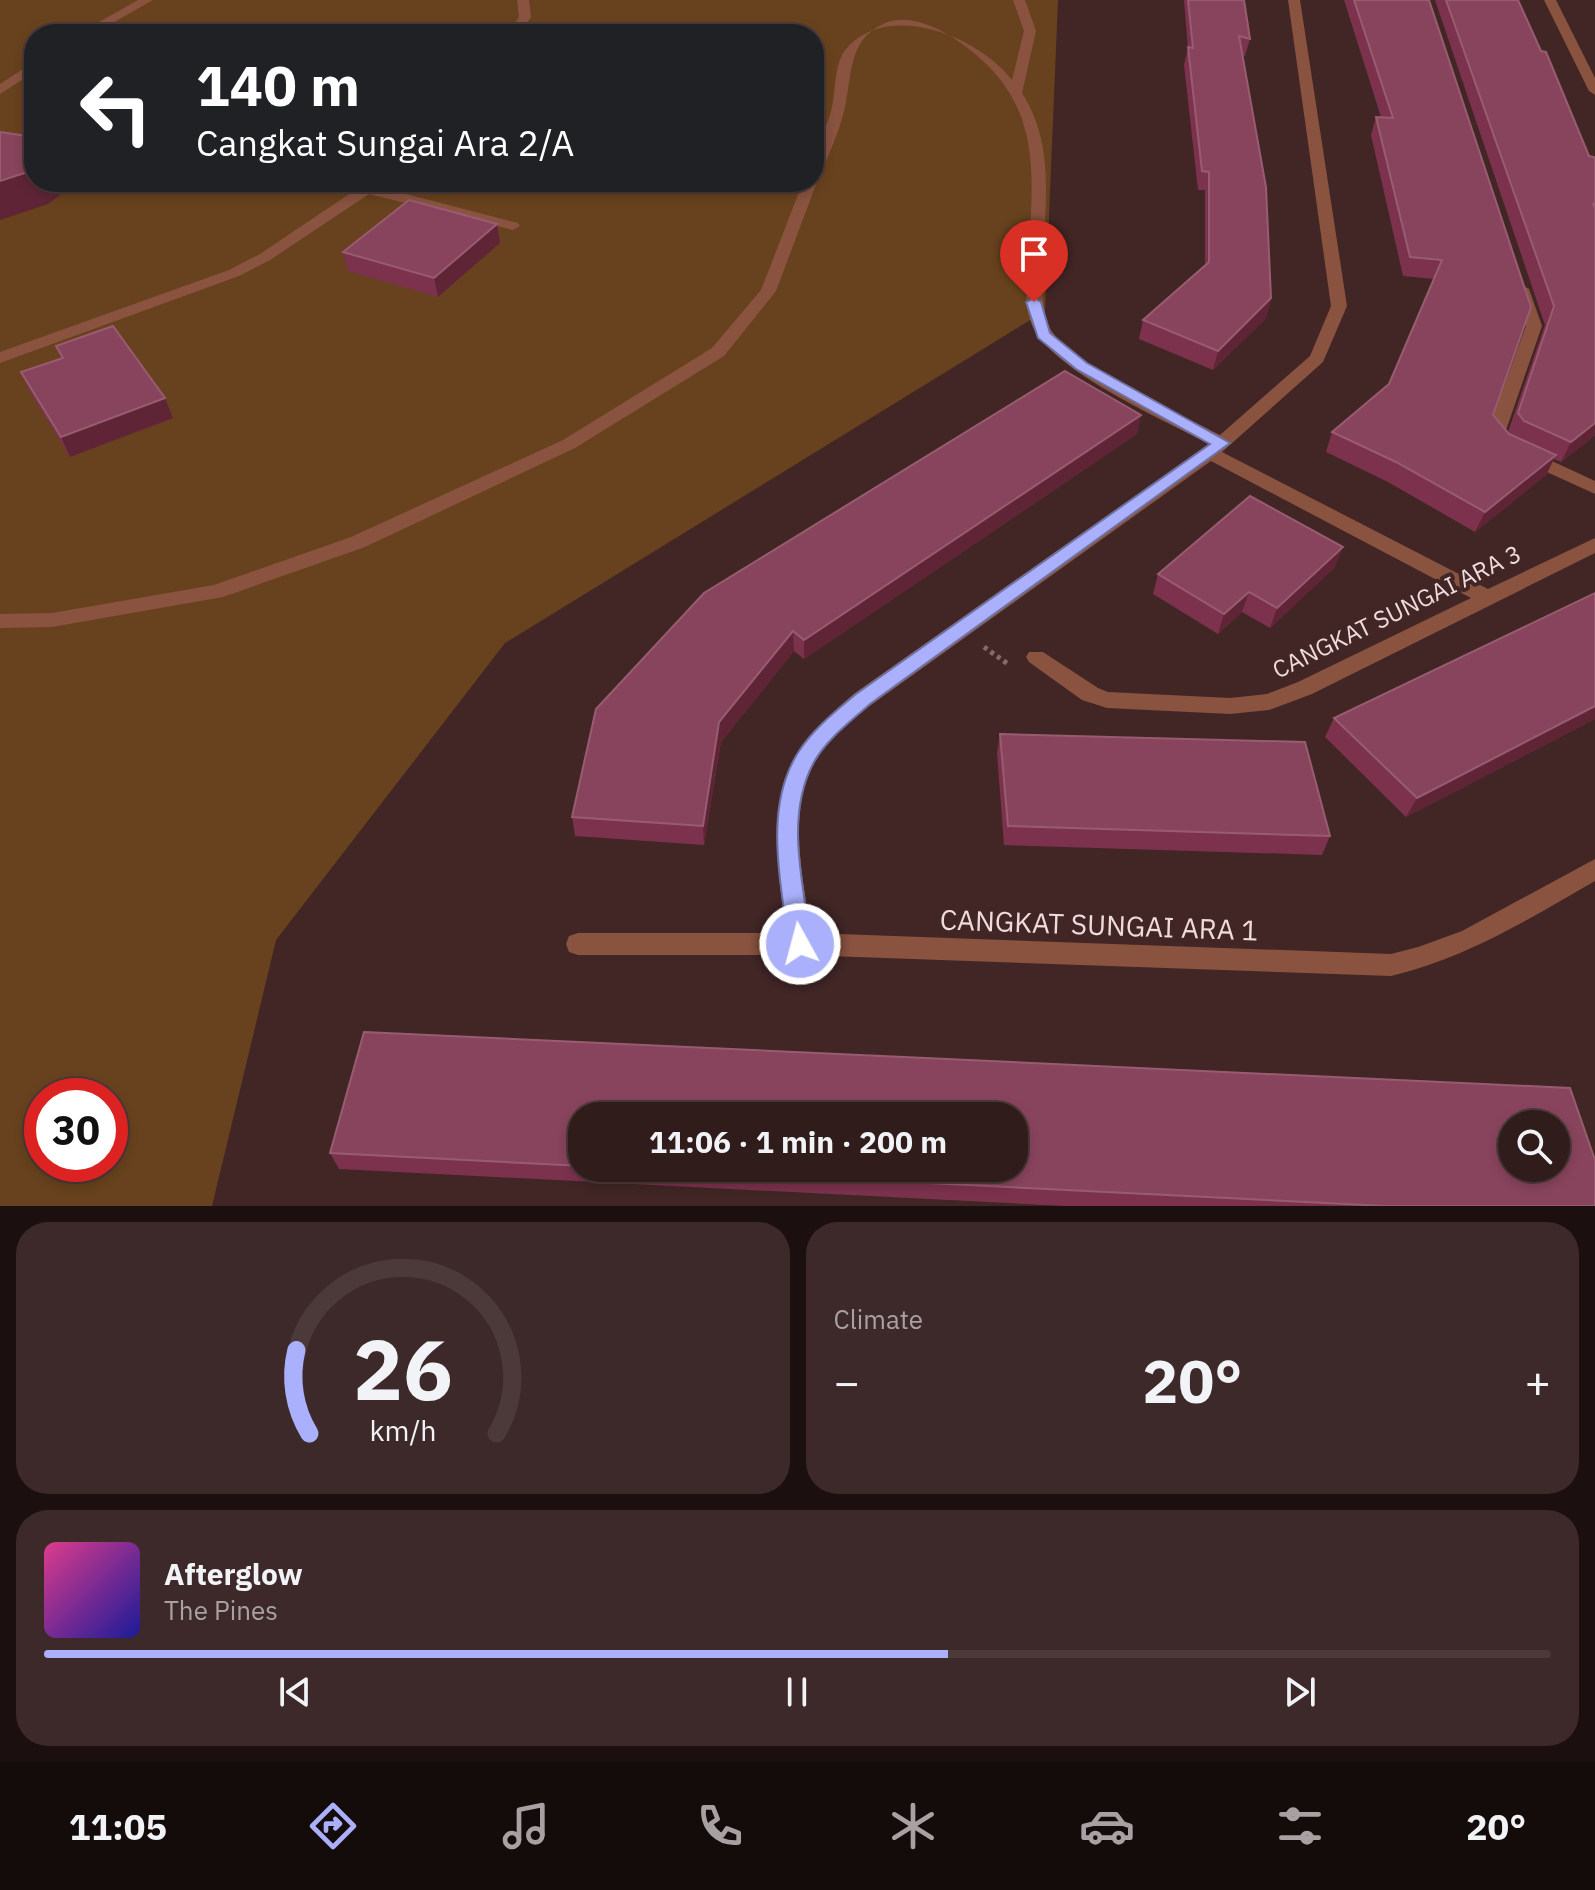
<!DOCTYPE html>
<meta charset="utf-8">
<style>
body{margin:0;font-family:"IBM Plex Sans",sans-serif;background:#3d2929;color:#f1f3f6;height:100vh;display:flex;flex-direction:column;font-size:30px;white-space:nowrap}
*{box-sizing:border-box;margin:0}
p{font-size:26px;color:#a8a1a3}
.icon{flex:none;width:44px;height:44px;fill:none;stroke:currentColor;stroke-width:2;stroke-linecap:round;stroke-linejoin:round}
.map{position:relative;height:1206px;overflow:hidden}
.details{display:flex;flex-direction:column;gap:16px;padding:16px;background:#1b0f0f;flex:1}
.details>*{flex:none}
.banner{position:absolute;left:24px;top:24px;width:800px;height:168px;border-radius:32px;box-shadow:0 4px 12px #0003,0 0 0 2px #4c3a3b;background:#202124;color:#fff;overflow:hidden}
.buttons{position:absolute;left:1498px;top:1110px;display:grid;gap:16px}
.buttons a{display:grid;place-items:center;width:72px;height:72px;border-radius:50%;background:#311c1c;box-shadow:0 4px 12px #0003,0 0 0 2px #4c3a3b;font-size:40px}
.speed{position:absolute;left:24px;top:1078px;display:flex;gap:16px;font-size:40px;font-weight:700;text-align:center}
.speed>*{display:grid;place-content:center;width:104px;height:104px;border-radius:50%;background:#311c1c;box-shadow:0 4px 12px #0003,0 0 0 2px #4c3a3b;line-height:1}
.speed .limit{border:12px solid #d22;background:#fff;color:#111}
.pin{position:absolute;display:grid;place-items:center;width:68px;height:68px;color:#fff;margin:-82px -34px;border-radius:50% 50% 50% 0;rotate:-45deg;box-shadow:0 0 8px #0007}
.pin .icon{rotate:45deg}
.me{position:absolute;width:88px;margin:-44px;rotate:353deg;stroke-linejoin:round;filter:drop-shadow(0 0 6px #0008)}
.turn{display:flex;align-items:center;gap:28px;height:168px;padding:0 40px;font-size:36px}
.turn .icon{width:104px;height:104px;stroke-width:2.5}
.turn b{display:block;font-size:56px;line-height:68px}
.big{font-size:60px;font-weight:700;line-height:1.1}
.details .card{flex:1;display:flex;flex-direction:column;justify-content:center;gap:12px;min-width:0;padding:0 28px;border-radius:32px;background:#3d2929}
.details .dial{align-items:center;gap:0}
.dial svg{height:208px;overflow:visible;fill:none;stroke:#4c3a3b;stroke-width:7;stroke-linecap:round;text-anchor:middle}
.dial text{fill:#f1f3f6;stroke:none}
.song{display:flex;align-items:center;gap:24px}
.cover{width:96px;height:96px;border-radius:12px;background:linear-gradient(135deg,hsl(330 70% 55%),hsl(240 70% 35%))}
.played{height:8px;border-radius:4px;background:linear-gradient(90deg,#aab0fb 60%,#4c3a3b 60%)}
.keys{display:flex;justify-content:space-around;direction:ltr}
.heat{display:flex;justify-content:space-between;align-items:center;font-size:44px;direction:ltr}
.details .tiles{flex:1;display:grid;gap:16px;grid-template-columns:1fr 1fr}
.card:last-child{grid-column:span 2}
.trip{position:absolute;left:568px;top:1102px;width:460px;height:80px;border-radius:32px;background:#311c1c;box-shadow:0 4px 12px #0003,0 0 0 2px #4c3a3b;font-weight:700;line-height:80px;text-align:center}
.tab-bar{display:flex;height:128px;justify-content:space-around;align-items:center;background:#140b0b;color:#a8a1a3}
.tab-bar .icon{width:56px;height:56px}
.tab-bar .selected{color:#aab0fb}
.tab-bar b{font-size:36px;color:#f1f3f6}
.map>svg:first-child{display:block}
</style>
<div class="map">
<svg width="1595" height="1206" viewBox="0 0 1595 1206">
<rect width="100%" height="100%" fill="#412625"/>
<path fill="#68421e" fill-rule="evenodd" d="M0 0H1058L1045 311 505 643 276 940 212 1206H0ZM34 34H814V182H34ZM42 1096H110V1164H42Z"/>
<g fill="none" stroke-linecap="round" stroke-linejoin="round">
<polyline stroke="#836b6a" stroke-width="5" stroke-dasharray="4 4" stroke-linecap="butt" points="984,647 1008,664"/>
<g fill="#895340" fill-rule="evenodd">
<polygon points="138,0 153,0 93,34 78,34"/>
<polygon points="517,0 529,0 531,17 519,34 507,34 519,17"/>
<path d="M1013 0H1025L1036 31 1022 93C1063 157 1038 230 1043 301 1044 311 1046 322 1051 330 1072 364 1182 415 1220 435L1310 356 1331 306 1288 0H1300L1347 306 1323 362 1222 452 1488 589 1595 538V553L1312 694 1269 710 1230 714 1107 708 1082 700 1029 662 1026 657 1029 652H1043L1098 688 1108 692 1230 698 1267 694 1298 682 1471 598 1211 461 871 705C853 719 835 734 821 752 784 804 803 876 811 933L1391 954 1418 947 1462 931 1595 859V881C1529 919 1466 958 1391 976L800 955H578L569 952 566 944 569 936 578 933H786C772 820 760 772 855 693L1209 444C1163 420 1065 376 1037 334 1023 313 1026 286 1028 263 1034 166 1044 97 952 37 933 25 905 13 883 24 848 40 852 76 845 107 841 125 834 142 827 159 824 167 822 174 814 177 814 151 826 132 832 107 836 88 834 71 843 53 881 0 974 32 1012 80L1024 31Z"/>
<polygon points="1544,0 1556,0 1595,78 1595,95 1589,91"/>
<polygon points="34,62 34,72 0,94 0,84"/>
<polygon points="814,179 817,182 776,291 724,356 575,448 365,547 223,597 52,627 0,628 0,614 52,613 214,585 351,537 563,440 712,348 761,290 803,182 814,182"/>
<polygon points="367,182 384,182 379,187 518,223 520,226 513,230 369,194 270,260 239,276 0,363 0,352 229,270 260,254"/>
<polygon points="1521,284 1529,289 1542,326 1505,433 1513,443 1595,481 1595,494 1501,451 1487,433 1526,326 1513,289"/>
</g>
</g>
<g fill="#7c324d" fill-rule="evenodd">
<polygon points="1184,0 1244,0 1250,39 1245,56 1243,55 1271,298 1266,318 1213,370 1139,339 1143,320 1205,266 1205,190 1198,190 1184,65 1188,48"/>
<polygon points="1344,0 1429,0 1493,415 1508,432 1545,325 1435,0 1518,0 1589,156 1595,160 1595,435 1561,462 1554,459 1546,475 1475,532 1388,482 1326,452 1332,432 1389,384 1434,279 1403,276 1371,135 1376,117 1381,117"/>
<polygon points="497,224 500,243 438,297 348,271 343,252"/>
<polygon points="56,346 165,398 173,418 70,457 30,392 21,372 61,358"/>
<polygon points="1141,415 1137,434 804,659 794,651 721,742 704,845 575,836 572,817 596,709"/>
<polygon points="1335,567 1270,628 1242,612 1218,634 1153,594 1158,574"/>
<polygon points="1595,593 1595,719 1406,817 1325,737 1334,718"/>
<polygon points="1000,734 1330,836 1322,855 1004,845 997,753"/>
<path d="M364 1032 1570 1088 1595 1160V1206H1065L339 1169 330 1153ZM582 1116H1014V1168H582ZM1512 1124H1556V1168H1512Z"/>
</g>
<g fill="#5f2536">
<polygon points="34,170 34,182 77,182 48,204 0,220 0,181"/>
<polygon points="497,224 500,243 438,297 434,278"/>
<polygon points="1271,298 1266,318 1213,370 1218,351"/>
<polygon points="165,398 173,418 70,457 61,437"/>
<polygon points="1141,415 1137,434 804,659 804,640"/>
<polygon points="1595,423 1595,435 1561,462 1571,442"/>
<polygon points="1556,455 1546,475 1475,532 1485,512"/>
<polygon points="1343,547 1335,567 1270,628 1277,608"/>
<polygon points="1249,592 1242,612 1218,634 1224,614"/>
<polygon points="793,631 794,651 721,742 704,845 703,826 719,722"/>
<polygon points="1595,706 1595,719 1406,817 1417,798"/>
</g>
<g fill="#88445c" stroke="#985c70" stroke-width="2" fill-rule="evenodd">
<polygon points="1188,0 1244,0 1250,39 1239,36 1266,187 1271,298 1218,351 1143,320 1209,262 1209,172 1202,171 1188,47 1193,48"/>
<polygon points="1354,0 1429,0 1531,307 1493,415 1509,434 1556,455 1485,512 1396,462 1332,432 1389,384 1442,260 1410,257 1376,117 1393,118"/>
<polygon points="1446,0 1518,0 1541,51 1546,52 1589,156 1594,157 1595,160 1595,204 1593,204 1595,208 1595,423 1571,442 1524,421 1518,413 1554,306"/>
<polygon points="0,132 34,137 34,170 0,181"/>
<polygon points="409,200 497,224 434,278 343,252"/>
<polygon points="113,326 165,398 61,437 21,372 63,358 56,346"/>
<polygon points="1065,371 1141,415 804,640 793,631 719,722 703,826 572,817 596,709 704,593"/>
<polygon points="1250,496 1343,547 1277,608 1249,592 1224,614 1158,574"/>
<polygon points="1595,593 1595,706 1417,798 1334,718"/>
<polygon points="1000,734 1305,742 1330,836 1008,826"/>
<path d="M364 1032 1570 1088 1595 1160V1206H1385L627 1168H1014V1116H582V1166L330 1153ZM1512 1124H1556V1168H1512Z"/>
</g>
<path fill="#aab0fb" stroke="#6e72a3" stroke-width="2" d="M1034 298 1041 302 1050 333 1087 363 1230 443 870 704C850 722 827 739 814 762 784 817 804 886 811 944L808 951 800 954 792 951 788 944C782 882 762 808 799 751 814 728 836 711 856 694L1210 444 1076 369 1038 338 1026 302Z"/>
<g text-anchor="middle" stroke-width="8" stroke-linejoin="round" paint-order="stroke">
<g font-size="24" fill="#eedbda" stroke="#412625">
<text transform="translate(1397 612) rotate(-26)" y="8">CANGKAT SUNGAI ARA 3</text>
</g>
<g font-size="28" fill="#eedbda" stroke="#412625">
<text transform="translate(1099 925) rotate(2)" y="10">CANGKAT SUNGAI ARA 1</text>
</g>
</g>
</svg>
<div class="buttons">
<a><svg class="icon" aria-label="search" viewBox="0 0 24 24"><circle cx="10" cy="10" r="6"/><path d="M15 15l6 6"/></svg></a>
</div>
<div class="speed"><div class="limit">30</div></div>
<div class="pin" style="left:1034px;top:302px;background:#d93025"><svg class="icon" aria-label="arrive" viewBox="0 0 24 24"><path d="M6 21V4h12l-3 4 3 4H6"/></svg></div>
<svg class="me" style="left:800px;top:944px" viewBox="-20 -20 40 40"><circle r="17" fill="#aab0fb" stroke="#fff" stroke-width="3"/><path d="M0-11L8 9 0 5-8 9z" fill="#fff"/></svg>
<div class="trip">11:06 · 1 min · 200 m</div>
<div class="banner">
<div class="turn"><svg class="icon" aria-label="left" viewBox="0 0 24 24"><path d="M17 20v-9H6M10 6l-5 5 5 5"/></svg><div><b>140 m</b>Cangkat Sungai Ara 2/A</div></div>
</div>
</div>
<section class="details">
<div class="tiles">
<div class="card dial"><svg viewBox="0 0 100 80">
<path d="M14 69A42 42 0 1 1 86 69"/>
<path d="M14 69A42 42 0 0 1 9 37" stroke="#aab0fb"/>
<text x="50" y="56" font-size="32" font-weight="700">26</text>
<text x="50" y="72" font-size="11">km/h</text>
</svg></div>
<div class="card"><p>Climate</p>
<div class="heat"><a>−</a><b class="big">20°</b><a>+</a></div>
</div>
<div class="card">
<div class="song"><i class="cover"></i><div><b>Afterglow</b><p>The Pines</p></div></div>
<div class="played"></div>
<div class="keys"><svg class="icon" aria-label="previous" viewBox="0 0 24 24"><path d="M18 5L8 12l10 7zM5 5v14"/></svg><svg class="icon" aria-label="pause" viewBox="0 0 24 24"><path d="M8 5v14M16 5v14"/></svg><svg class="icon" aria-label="next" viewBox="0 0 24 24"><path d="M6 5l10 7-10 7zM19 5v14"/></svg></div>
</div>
</div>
</section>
<nav class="tab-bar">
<b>11:05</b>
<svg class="icon selected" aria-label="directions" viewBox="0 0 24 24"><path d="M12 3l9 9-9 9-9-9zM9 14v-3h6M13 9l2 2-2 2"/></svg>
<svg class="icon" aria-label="music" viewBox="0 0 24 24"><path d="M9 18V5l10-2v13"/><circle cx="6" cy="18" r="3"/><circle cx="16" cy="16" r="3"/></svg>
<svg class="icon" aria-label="phone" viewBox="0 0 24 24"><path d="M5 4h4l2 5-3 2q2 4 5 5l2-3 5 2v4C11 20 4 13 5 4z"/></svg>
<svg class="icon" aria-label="climate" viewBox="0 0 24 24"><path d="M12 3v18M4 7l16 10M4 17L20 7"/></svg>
<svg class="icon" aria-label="car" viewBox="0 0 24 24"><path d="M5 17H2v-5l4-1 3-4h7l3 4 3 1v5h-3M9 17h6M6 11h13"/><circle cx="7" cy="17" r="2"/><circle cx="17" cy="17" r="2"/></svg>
<svg class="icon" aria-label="filters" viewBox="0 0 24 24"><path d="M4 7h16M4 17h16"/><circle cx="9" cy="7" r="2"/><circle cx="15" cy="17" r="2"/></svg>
<b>20°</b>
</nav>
